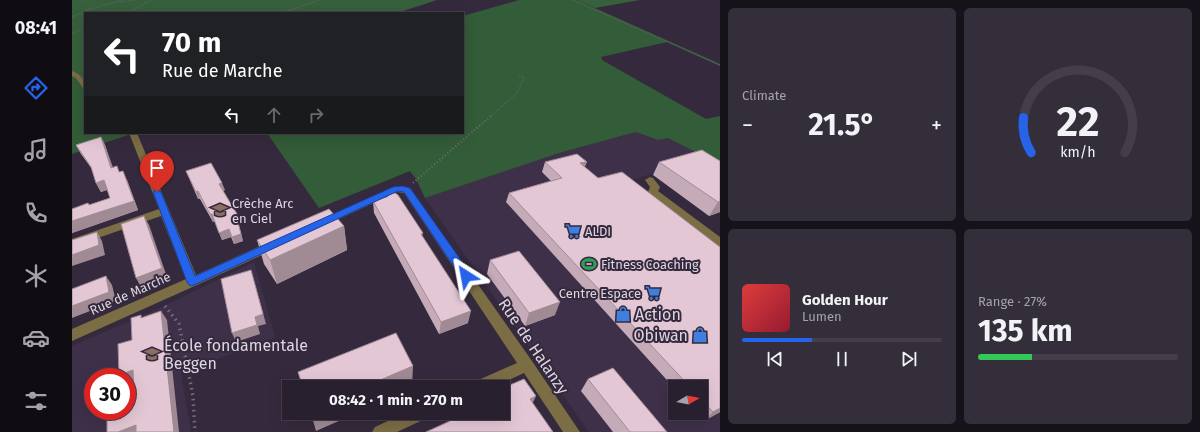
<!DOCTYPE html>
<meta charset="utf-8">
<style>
body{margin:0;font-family:"Fira Sans",sans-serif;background:#342d3a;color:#f1f3f6;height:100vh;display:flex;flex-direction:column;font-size:15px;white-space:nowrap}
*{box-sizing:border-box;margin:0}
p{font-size:13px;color:#a5a3aa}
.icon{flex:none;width:22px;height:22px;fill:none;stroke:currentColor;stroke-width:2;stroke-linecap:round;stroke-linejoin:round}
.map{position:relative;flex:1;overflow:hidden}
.details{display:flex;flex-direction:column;gap:8px;padding:8px;background:#161219;width:480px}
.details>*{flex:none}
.banner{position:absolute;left:12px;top:12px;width:380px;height:122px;border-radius:0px;box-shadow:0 4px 16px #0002,0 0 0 1px #443e4a;background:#202124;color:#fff;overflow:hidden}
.needle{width:26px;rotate:80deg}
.controls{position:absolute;left:596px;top:380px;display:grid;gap:8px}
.controls a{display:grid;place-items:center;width:40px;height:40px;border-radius:0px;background:#28202e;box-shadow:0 4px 16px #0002,0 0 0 1px #443e4a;font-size:20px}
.speed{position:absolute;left:12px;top:368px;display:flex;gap:8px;font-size:20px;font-weight:700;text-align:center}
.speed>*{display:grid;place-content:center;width:52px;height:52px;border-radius:50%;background:#28202e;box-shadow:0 4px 16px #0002,0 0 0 1px #443e4a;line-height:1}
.speed .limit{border:6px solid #d22;background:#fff;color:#111}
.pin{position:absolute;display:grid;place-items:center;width:34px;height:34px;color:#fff;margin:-41px -17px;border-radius:50% 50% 50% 0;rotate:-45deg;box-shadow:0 0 4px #0007}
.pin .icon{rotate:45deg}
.me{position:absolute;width:44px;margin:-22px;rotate:326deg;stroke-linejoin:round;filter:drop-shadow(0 0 3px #0008)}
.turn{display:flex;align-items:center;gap:14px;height:84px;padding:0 12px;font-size:18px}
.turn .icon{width:52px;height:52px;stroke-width:2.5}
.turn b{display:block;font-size:28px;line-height:34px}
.lanes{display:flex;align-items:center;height:38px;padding:0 12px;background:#0003;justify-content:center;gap:20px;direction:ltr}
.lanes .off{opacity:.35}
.big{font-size:30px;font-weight:700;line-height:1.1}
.details .tile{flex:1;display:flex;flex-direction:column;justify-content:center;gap:6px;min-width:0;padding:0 14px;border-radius:6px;background:#342d3a}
.details .dial{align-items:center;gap:0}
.dial svg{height:104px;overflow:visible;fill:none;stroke:#443e4a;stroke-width:7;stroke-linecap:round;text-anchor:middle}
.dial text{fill:#f1f3f6;stroke:none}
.song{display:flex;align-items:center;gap:12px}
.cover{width:48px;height:48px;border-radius:6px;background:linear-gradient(135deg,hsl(0 70% 55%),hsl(350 70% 35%))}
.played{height:4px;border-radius:2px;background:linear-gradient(90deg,#2563eb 35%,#443e4a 35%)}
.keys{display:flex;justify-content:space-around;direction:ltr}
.heat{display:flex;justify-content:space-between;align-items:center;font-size:22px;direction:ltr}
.charge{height:6px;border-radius:3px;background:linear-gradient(90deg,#34c759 27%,#443e4a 0)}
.details .tiles{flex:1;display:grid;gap:8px;grid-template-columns:repeat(2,1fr)}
.trip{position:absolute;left:210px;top:380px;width:228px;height:40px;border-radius:0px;background:#28202e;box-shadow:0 4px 16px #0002,0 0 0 1px #443e4a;font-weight:700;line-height:40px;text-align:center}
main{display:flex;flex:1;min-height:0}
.tabs{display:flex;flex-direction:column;width:72px;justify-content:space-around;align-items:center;background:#100d12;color:#a5a3aa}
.tabs .icon{width:28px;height:28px}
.tabs .active{color:#2563eb}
.tabs b{font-size:18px;color:#f1f3f6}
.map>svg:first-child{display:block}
</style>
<main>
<nav class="tabs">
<b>08:41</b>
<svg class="icon active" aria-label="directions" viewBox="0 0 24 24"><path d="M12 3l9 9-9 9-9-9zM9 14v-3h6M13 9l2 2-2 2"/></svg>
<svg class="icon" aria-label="music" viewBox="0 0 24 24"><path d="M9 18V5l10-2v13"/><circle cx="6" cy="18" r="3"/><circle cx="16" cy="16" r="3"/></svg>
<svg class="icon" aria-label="phone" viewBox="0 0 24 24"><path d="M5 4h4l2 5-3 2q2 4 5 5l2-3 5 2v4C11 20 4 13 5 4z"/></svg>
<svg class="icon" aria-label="climate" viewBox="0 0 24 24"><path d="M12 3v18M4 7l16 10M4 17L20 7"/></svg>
<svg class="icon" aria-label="car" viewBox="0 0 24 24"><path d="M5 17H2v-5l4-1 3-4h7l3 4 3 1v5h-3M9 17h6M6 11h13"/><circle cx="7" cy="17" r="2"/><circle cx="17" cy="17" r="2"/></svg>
<svg class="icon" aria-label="filters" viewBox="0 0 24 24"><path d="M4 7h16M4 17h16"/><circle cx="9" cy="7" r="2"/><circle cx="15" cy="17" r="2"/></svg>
</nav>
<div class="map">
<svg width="648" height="432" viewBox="0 0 648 432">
<rect width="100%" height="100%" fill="#352a3d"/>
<g fill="#3f304a" fill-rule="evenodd">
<path d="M565 132 586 140 596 138 635 156 557 181 648 254V432H517L353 198 487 153ZM603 387H629V413H603Z"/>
<path d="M182 262 203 337 109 373 119 432H0V346L88 308ZM21 377H55V411H21Z"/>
</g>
<g fill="#335c38">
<polygon points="447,0 505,0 648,64 648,66 595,42 529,57 530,60 634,119 648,116 648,164 596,138 586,140 564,132 487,153 353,198 344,179 338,171 247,208 195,133 391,133 391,16"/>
<polygon points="0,73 13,81 13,133 62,133 0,154"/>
</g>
<g fill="#37603c">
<polygon points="0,0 365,0 325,13 13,13 12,81 0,73"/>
<polygon points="505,0 568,0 523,8"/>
</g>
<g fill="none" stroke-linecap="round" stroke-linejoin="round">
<g stroke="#756c7c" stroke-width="1.5" stroke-dasharray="0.5 1.5" stroke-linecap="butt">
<polyline points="501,0 648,65"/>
<polyline points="48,2 64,0"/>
<polyline points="55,13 79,0"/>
<polyline points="210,13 247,0"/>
<polyline points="0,17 15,10 50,0"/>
<polyline points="0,33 13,28"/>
<polyline points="419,116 445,93 452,78 447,75"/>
</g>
<polyline stroke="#756c7c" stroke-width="2" stroke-dasharray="1 2.5" stroke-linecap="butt" points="341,183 420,115"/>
<polyline stroke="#756c7c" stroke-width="2.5" stroke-dasharray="1 3" stroke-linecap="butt" points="492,293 514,290"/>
<polyline stroke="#756c7c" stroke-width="3.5" stroke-dasharray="1.5 4" stroke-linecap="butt" points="93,306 107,324 121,396 123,432"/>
<g fill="#7b6d44" fill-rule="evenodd">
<path d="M0 71C9 74 13 80 13 89L11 88 4 78 0 76Z"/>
<polygon points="57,133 65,133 124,275 197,242 205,242 206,245 205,248 125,285 0,341 0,329 114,279 89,216 0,247 0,239 87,209"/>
<polygon points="578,177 581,178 588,187 586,191 648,237 648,247 644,246 578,194 576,192 578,187 573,180"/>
<polygon points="324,186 338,188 460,361 508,432 491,432 452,373 422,387 400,387 402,382 445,363 332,193 325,192 256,224 252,225 247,222 248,220"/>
<polygon points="333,413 357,413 355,418 325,432 300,432 303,427"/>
</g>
</g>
<g fill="#c4abb7">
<polygon points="29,137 33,145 40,167 48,172 55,180 66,210 0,233 0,209 16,203 17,205 38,198 35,190 29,192 24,183 20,169 9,154 4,145"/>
<polygon points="648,161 648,212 637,216 581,175 587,162"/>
<polygon points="473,162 513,167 526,178 648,247 648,412 632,421 625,413 629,413 629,387 603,387 603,389 434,202 437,193 479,181 470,172"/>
<polygon points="114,171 153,190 151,191 165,214 167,221 166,222 171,241 162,244 159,237 150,240 143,221 141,222 128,199 126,199"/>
<polygon points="315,197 351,233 350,236 396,323 367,334 302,213 301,201"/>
<polygon points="272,226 275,250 205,284 192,264 185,240"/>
<polygon points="418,260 483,315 453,326 415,274"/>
<polygon points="516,379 595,432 541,432 509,391"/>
</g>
<g fill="#a08b95">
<polygon points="29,137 33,145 44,176 39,168"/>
<polygon points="515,162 511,171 508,163"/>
<polygon points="51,171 55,180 66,210 0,233 0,221 16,203 22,212 62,201"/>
<polygon points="32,180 36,189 29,192 24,183"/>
<polygon points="150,183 153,190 149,191 147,184"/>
<polygon points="126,191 128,199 126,199 124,192"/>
<polygon points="648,201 648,212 637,216 646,202"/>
<polygon points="138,214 140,214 143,221 141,222"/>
<polygon points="165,214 167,221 166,222 171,241 162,244 160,237 164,215"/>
<polygon points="72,216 77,225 95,277 69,287 64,278"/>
<polygon points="272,226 275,250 205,284 198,260"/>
<polygon points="157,229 159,237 150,240 147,233"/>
<polygon points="25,232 30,241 33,255 0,266 0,255"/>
<polygon points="179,270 194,324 186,326 188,334 164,342 160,333"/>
<polygon points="34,276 40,285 44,301 0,318 0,306"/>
<polygon points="488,302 483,315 453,326 457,313"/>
<polygon points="89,311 95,320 107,432 102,432"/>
<polygon points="399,311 396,323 367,334 369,322"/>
<polygon points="341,366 340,387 292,387"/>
<polygon points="61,370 68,379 55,384 55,377 48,377 47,375"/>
<polygon points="464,396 457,411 458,399"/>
<polygon points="648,408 648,412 632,421 641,412"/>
<polygon points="239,413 285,413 244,431"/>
<polygon points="64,425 70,432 46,432"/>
</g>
<g fill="#e4c7d5" stroke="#a08b95">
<polygon points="29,137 39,168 45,166 47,172 51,171 62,201 0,221 0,209 16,203 17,205 38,198 32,180 24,183 19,167 4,145"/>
<polygon points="630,150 648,161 648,201 646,202 587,162"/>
<polygon points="505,154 515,162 508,163 526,178 550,172 648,247 648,408 641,412 629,399 629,387 618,387 437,193 490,178 473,162"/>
<polygon points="139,163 150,183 147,184 165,214 164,215 169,234 160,237 157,229 147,233 140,214 138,214 126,191 124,192 114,171"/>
<polygon points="319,193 323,193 326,195 351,233 349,234 399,311 369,322 301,201 315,197"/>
<polygon points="257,209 272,226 198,260 185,240"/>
<polygon points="72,216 90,268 64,278 49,224"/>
<polygon points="25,232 27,245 0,255 0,240"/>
<polygon points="447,251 488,302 457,313 418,260"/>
<polygon points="179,270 191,314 183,317 185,325 160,333 149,279"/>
<polygon points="34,276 37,292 0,306 0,289"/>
<polygon points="89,311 102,432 64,432 64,425 46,432 35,432 35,411 55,411 55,397 62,394 61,370 47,375 46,344 60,340 59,318 69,315 69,318"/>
<polygon points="324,333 341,366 292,387 231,387 226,372"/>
<polygon points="541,368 595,432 558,432 516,379"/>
<polygon points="452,379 464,396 458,399 481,432 354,432 378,421 376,418 386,413 431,413 431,388"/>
</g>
<polygon fill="#2563eb" stroke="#184099" points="330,186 338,188 398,273 399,276 398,279 390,279 332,192 326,191 120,286 117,285 115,282 81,192 85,189 89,192 123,276 321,187"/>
<defs>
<g id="school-bare" transform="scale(1.2)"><path d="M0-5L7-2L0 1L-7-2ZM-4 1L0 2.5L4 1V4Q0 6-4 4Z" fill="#8d6e63" stroke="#352a3d" stroke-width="2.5" paint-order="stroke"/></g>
<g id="supermarket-bare" transform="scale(1.2)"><path d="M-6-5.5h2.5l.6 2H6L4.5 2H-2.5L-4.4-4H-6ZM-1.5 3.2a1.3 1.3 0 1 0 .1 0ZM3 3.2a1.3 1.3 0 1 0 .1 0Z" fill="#3f7fe0" stroke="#352a3d" stroke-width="2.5" paint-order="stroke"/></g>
<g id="stadium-bare" transform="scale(1.2)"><path d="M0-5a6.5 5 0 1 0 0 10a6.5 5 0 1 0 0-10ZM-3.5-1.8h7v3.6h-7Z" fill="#2e9e5b" stroke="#352a3d" stroke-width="2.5" paint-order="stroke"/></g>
<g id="shop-bare" transform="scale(1.2)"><path d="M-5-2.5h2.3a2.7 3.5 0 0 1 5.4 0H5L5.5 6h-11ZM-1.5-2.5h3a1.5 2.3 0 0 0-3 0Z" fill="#3f7fe0" stroke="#352a3d" stroke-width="2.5" paint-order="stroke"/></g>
</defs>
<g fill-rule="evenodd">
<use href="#school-bare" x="148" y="210"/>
<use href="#supermarket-bare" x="501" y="231"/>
<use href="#stadium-bare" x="517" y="264"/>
<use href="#supermarket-bare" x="581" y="293"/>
<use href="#shop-bare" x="551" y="314"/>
<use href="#shop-bare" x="628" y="335"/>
<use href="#school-bare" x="80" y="354"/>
</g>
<g text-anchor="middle" stroke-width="4" stroke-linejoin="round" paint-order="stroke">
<g font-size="13" fill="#ddd6e2" stroke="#352a3d" text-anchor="start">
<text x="160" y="208">Crèche Arc<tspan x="160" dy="15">en Ciel</tspan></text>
<text x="513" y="236">ALDI</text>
<text x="529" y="269">Fitness Coaching</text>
<text x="569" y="298" text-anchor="end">Centre Espace</text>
</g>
<g font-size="13" fill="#ddd6e2" stroke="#352a3d">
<text transform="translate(58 293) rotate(-24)" y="5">Rue de Marche</text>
</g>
<g font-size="16" fill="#ddd6e2" stroke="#352a3d" text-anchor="start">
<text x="563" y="320">Action</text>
<text x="616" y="341" text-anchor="end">Obiwan</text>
<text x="92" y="351">École fondamentale<tspan x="92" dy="18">Beggen</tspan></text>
</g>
<g font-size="16" fill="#ddd6e2" stroke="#352a3d">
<text transform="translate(462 346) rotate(56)" y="6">Rue de Halanzy</text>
</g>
</g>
</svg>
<div class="controls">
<a><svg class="needle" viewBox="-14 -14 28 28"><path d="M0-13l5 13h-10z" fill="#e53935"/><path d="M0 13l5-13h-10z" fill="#a5a3aa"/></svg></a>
</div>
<div class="speed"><div class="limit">30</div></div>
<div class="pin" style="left:85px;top:192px;background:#d93025"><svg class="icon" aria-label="arrive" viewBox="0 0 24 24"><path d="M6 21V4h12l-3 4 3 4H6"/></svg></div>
<svg class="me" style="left:394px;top:276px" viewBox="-20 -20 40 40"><path d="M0-17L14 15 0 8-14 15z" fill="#2563eb" stroke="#fff" stroke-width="4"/></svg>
<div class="trip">08:42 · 1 min · 270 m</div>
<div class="banner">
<div class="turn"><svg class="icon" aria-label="left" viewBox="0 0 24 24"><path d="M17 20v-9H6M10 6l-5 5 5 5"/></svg><div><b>70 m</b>Rue de Marche</div></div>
<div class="lanes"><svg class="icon" aria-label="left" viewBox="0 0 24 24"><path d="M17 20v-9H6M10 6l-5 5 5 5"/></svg><svg class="icon off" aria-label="ahead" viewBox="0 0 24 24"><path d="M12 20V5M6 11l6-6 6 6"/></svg><svg class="icon off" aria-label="right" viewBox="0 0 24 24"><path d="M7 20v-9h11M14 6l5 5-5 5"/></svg></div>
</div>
</div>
<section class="details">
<div class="tiles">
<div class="tile"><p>Climate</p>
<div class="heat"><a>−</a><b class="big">21.5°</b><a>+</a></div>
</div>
<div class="tile dial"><svg viewBox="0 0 100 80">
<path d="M14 69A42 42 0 1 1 86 69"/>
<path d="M14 69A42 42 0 0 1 8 42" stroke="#2563eb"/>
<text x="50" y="56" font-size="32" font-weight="700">22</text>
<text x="50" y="72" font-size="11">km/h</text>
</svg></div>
<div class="tile">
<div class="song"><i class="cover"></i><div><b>Golden Hour</b><p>Lumen</p></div></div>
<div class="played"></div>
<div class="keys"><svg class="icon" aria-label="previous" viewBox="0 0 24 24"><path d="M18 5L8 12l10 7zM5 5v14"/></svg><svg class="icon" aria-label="pause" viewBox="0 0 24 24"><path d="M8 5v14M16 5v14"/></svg><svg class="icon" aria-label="next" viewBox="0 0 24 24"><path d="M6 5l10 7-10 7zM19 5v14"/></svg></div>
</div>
<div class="tile"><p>Range · 27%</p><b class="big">135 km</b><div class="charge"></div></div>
</div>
</section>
</main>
